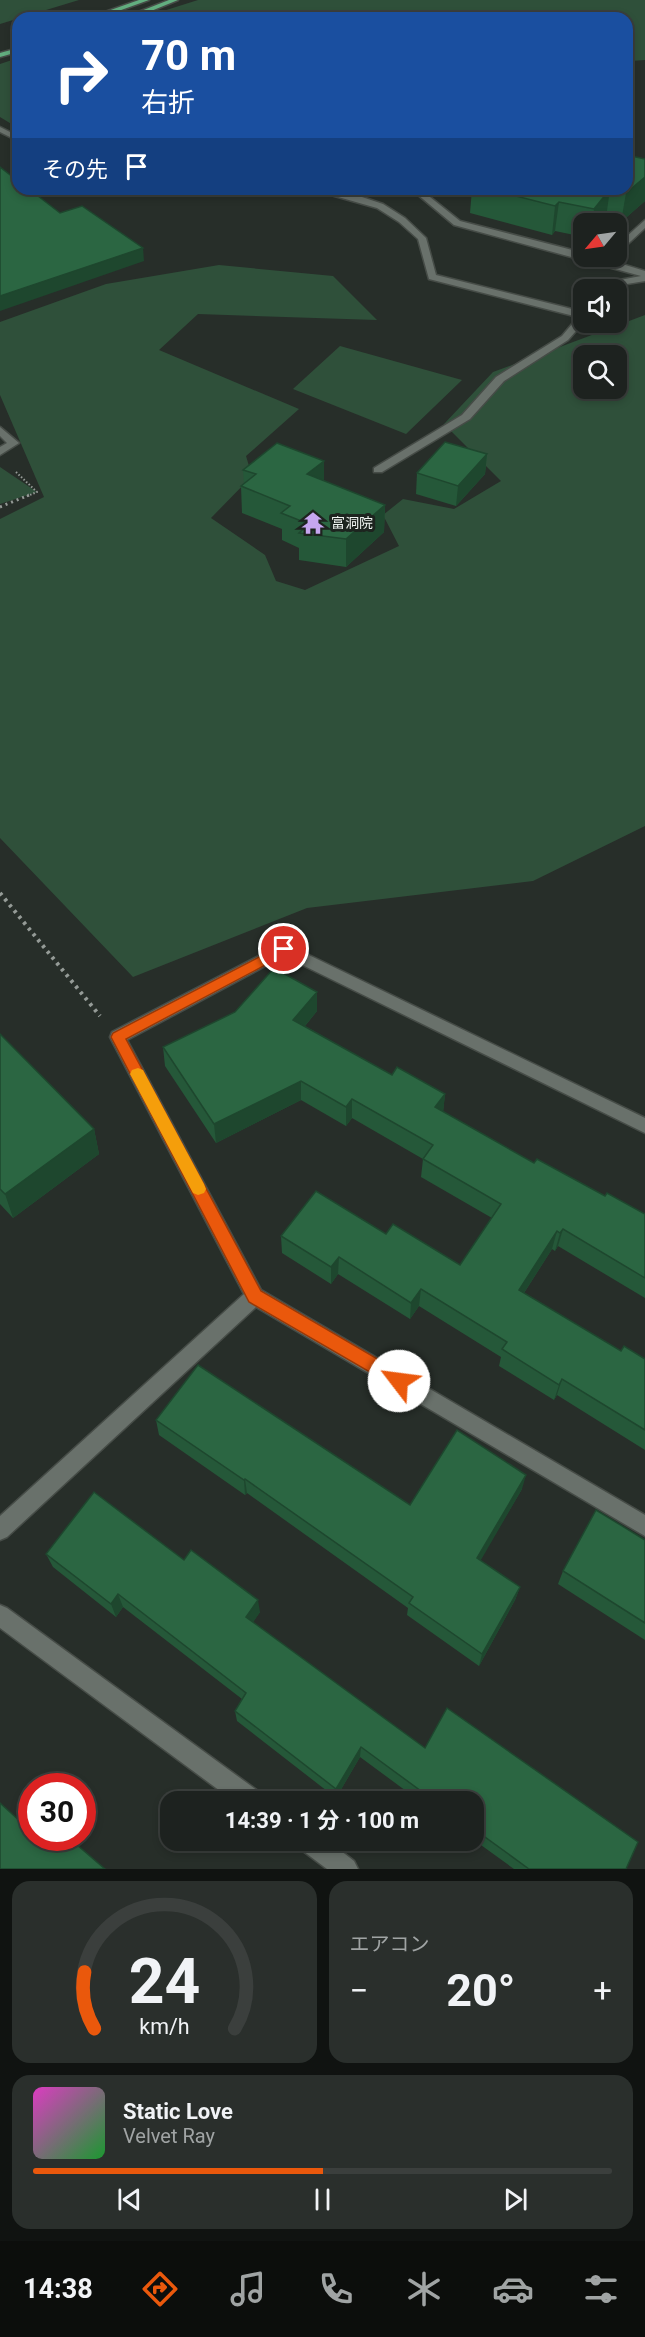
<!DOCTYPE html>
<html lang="ja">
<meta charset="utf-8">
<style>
body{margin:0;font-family:Roboto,"Noto Sans JP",sans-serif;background:#2a2f2c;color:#f1f3f6;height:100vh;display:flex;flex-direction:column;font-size:22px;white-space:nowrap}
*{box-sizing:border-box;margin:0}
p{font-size:20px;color:#a0a4a4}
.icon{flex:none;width:33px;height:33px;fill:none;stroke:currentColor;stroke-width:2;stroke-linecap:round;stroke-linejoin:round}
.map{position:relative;height:1869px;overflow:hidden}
.side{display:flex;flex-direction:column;gap:12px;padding:12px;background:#101311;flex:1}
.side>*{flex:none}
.guide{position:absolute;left:12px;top:12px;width:621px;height:183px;border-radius:18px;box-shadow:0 3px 9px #0003,0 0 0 2px #3b3f3d;background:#1a4fa0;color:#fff;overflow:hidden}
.needle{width:39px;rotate:241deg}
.fabs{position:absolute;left:573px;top:213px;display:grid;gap:12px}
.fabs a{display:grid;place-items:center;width:54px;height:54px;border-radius:12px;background:#1d221f;box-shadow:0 3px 9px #0003,0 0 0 2px #3b3f3d;font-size:30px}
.speed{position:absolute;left:18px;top:1773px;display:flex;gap:12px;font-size:30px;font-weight:700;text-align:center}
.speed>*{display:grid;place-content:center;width:78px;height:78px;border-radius:50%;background:#1d221f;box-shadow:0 3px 9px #0003,0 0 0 2px #3b3f3d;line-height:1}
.speed .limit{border:9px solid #d22;background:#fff;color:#111}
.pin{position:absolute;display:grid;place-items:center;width:51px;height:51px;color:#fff;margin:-26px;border:3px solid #fff;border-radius:50%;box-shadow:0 2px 6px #0007}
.me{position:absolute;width:66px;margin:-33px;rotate:300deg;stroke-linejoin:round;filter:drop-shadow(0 0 4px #0008)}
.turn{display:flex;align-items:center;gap:21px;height:126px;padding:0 30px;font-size:27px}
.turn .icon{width:78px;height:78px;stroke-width:2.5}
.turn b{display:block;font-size:42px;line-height:51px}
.then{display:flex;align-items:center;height:57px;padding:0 30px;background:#0003;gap:12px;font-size:22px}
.big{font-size:45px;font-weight:700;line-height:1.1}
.side .tile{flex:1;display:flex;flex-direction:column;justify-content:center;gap:9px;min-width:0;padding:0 21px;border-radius:18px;background:#2a2f2c}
.side .dial{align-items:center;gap:0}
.dial svg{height:156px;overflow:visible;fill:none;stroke:#3b3f3d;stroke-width:7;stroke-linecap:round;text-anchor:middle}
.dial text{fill:#f1f3f6;stroke:none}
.song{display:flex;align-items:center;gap:18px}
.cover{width:72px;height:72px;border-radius:9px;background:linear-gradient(135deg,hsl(310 70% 55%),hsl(130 70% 35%))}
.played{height:6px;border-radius:3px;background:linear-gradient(90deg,#ea580c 50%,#3b3f3d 50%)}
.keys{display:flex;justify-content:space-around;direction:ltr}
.heat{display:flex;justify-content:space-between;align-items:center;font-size:33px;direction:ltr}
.side .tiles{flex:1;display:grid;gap:12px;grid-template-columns:1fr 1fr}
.tile:last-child{grid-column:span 2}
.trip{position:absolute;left:160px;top:1791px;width:324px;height:60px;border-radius:18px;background:#1d221f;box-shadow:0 3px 9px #0003,0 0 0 2px #3b3f3d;font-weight:700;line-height:60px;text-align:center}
.dock{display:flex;height:96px;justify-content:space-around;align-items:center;background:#0c0e0c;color:#a0a4a4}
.dock .icon{width:42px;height:42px}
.dock .on{color:#ea580c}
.dock b{font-size:27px;color:#f1f3f6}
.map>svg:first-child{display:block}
</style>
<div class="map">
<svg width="645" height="1869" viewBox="0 0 645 1869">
<rect width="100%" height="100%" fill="#272e29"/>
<g fill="#2f503a" fill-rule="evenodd">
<polygon points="0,0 79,0 0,24"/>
<polygon points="198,0 645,0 645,60 631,61 627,65 627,18 141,18"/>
<polygon points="18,58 18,128 0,117 0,64"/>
<path d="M219 265 333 276 377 320 198 314 159 350 299 409 246 456 252 476 211 518 265 555 276 581 305 590 399 546 383 515 403 499 454 509 501 481 444 424 493 372 645 315V826L533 881 307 908 133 977 0 838V519L44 497 0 395V322L106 284ZM584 356H616V388H584Z"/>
<polygon points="340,346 462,380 406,434 293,389"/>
<polygon points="0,467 37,492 0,504"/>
</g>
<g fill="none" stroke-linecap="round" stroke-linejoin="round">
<g stroke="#464c47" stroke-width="3">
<g id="minor">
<polygon points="0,127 18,136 18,141 0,132"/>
<polygon points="121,189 214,189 210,192 177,195 125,192"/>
<polygon points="310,189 347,192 383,204 405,218 426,238 436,275 584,312 584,322 568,340 504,381 470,419 382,472 374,472 374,468 462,415 496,377 562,336 578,317 429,279 418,239 399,222 377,208"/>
<polygon points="411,189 420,189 460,221 584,253 584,256 596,256 645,271 645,281 615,286 612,290 603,290 609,282 641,276 454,225"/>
<polygon points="645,220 645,228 616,255 616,246"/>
<polygon points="0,427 19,443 0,455 0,447 7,443 0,436"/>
<polygon points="284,943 645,1118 645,1133 284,956 127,1040 261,1290 645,1515 645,1536 256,1307 7,1537 0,1540 0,1516 244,1294 110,1037 112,1032"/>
<polygon points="0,1605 7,1608 262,1794 265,1802 235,1802 0,1628"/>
<polygon points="296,1840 327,1840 354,1861 358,1869 327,1869 299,1848"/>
</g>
</g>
<g stroke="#464c47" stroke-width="3">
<g id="major">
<polygon points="139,0 149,0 99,18 88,18"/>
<polygon points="169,0 178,0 134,18 123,18"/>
<polygon points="18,48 18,52 0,57 0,53"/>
</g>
</g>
<polyline stroke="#959b97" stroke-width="2" stroke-dasharray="1.5 2" stroke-linecap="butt" points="16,472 37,492 25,497"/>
<polyline stroke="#959b97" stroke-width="3" stroke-dasharray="2 4" stroke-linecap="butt" points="0,507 29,495"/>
<polyline stroke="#959b97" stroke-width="4" stroke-dasharray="3 4.5" stroke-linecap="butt" points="0,893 100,1016"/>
<use href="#minor" fill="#69716b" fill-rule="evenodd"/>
<use href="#major" fill="#62ae7f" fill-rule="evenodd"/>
</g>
<g fill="#255839">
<polygon points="645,159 645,201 621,222 606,218 602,224 584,224 584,237 555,231 552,235 470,213 472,189 471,189 627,189"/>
<polygon points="487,454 485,474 456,506 416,494 417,473"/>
<polygon points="243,470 324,481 385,505 384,532 346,567 299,560 299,548 282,540 282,529 242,513 241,486 244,484"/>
<polygon points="317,992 317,1011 305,1026 392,1075 445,1094 443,1112 534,1163 645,1214 645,1298 558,1246 555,1251 552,1249 524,1293 621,1351 645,1359 645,1450 557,1395 554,1400 499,1366 501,1357 419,1306 410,1319 338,1274 331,1284 282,1253 281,1236 386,1234 460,1265 492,1218 421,1177 423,1159 352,1118 346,1126 301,1100 216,1143 165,1066 163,1047"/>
<polygon points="0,1034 94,1129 99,1154 13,1218 0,1204"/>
<polygon points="156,1420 410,1505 522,1489 480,1560 520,1587 515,1600 479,1666 407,1615 408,1608 247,1493 245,1495 159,1435"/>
<polygon points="645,1540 645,1640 558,1584 563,1571"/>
<polygon points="46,1554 184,1560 260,1612 253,1622 425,1748 626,1869 514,1869 474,1840 474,1802 421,1802 360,1757 336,1798 237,1721 235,1711 242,1699 123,1607 116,1617 53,1567"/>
</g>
<g fill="#1e472e">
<polygon points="645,177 645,201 621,222 626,193"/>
<polygon points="610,189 606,218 602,224 592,224 594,209"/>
<polygon points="559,202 555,231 552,235 555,206"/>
<polygon points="143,248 144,261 0,311 0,296"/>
<polygon points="487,454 485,474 456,506 458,486"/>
<polygon points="324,461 324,488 307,474"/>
<polygon points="385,505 384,532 346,567 346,539"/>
<polygon points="317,992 317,1011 294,1039 293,1020"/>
<polygon points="301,1081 301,1100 216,1143 214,1124"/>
<polygon points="445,1094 443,1113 435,1107"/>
<polygon points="352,1099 352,1118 346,1126 346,1107"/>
<polygon points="94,1129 99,1154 13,1218 5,1194"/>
<polygon points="563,1229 558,1246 555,1251 560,1233"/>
<polygon points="557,1231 552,1249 515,1307 519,1290"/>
<polygon points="339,1257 338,1274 331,1284 331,1267"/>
<polygon points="421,1289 419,1306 410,1319 411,1303"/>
<polygon points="562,1379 557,1395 554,1400 559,1385"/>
<polygon points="526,1475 522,1489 474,1572 477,1558"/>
<polygon points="245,1479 247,1493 245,1495 244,1480"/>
<polygon points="520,1587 515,1600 479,1666 482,1654"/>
<polygon points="118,1594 123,1607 116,1617 111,1604"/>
<polygon points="258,1600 260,1612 248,1630 246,1617"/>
<polygon points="361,1747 360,1757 336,1798 336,1789"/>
</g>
<g fill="#2b6642" stroke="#1e472e" stroke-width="1.5">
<polygon points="627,155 645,159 645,177 626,193 610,189 594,209 559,202 555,206 488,189 627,189"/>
<polygon points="0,167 18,181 18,189 29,189 60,213 82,206 143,248 0,296"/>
<polygon points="445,442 487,454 458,486 417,473"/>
<polygon points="277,443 324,461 307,474 385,505 346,539 299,533 309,524 281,513 290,506 241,486 256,474 243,470"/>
<polygon points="274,968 317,992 293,1020 392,1075 397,1067 445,1094 435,1107 534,1163 537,1159 605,1196 607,1193 645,1214 645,1278 563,1229 560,1233 557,1231 519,1290 621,1351 624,1346 645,1359 645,1430 562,1379 559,1385 502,1349 507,1342 421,1289 411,1303 339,1257 331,1267 281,1236 316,1191 386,1234 393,1224 460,1265 501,1204 423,1159 433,1145 352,1099 346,1107 301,1081 214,1124 163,1047 235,1012"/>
<polygon points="0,1034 94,1129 5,1194 0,1189"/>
<polygon points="198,1365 410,1505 457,1430 526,1475 477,1558 520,1587 482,1654 409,1603 413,1597 245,1479 244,1480 156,1420"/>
<polygon points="94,1492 184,1560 191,1550 258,1600 246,1617 425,1748 447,1708 638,1842 626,1869 529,1869 474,1829 474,1802 436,1802 361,1747 336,1789 235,1711 246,1693 118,1594 111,1604 46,1554"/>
<polygon points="596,1510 645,1540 645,1623 563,1571"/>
<polygon points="0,1803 32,1832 32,1838 38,1838 47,1846 53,1838 69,1838 105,1869 0,1869"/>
</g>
<polygon fill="#ea580c" stroke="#983908" stroke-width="1.5" points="284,944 290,949 288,953 126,1039 261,1291 405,1375 407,1381 405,1387 399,1389 249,1302 111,1037 113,1033"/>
<polygon fill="#f59e0b" points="138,1068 143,1070 204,1184 206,1189 204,1193 198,1195 193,1193 130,1074 132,1070"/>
<defs>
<g id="temple-bare" transform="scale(1.8)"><path d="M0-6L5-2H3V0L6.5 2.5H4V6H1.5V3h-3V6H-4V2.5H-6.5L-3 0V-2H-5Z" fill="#c6a6f0" stroke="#1d241f" stroke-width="2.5" paint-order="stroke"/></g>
</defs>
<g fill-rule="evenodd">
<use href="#temple-bare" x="313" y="523"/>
</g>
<g text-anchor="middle" stroke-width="6" stroke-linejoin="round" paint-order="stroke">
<g font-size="14" fill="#f1f5f2" stroke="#1d241f" text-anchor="start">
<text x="331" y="528">富洞院</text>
</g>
</g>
</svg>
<div class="fabs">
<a><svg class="needle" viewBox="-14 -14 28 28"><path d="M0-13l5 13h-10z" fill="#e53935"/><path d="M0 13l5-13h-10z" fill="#a0a4a4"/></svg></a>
<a><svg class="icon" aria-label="sound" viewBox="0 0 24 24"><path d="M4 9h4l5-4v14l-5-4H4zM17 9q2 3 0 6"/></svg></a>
<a><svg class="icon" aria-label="search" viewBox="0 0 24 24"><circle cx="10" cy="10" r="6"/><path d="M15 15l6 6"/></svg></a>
</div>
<div class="speed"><div class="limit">30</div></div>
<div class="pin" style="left:284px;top:949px;background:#d93025"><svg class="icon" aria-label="arrive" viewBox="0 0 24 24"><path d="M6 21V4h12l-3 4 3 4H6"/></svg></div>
<svg class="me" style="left:399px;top:1381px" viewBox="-20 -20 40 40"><circle r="19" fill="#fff"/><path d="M0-13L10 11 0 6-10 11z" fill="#ea580c"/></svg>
<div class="trip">14:39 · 1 分 · 100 m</div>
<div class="guide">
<div class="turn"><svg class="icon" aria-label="right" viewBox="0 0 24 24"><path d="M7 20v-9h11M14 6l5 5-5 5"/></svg><div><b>70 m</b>右折</div></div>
<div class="then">その先<svg class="icon" aria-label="arrive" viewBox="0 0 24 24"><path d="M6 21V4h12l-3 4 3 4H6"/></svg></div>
</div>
</div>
<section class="side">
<div class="tiles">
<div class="tile dial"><svg viewBox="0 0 100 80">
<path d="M14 69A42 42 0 1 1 86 69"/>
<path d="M14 69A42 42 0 0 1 9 40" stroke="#ea580c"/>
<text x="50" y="56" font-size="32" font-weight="700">24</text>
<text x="50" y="72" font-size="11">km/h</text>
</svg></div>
<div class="tile"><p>エアコン</p>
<div class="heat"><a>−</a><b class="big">20°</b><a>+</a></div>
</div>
<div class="tile">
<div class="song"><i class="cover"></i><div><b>Static Love</b><p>Velvet Ray</p></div></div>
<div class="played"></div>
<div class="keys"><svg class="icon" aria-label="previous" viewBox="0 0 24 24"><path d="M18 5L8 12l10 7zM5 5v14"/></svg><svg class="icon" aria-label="pause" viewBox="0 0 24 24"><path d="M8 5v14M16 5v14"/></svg><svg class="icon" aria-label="next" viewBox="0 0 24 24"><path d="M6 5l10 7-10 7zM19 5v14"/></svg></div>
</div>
</div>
</section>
<nav class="dock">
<b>14:38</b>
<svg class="icon on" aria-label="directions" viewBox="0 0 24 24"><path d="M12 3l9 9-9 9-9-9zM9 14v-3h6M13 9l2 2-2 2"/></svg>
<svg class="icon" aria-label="music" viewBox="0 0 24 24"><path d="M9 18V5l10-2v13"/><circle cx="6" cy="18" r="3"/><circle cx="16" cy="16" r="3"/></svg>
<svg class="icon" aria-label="phone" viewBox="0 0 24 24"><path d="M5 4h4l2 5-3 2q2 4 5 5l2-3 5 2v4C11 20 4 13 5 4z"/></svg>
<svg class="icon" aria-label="climate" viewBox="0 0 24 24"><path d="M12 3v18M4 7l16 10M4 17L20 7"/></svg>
<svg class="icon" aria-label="car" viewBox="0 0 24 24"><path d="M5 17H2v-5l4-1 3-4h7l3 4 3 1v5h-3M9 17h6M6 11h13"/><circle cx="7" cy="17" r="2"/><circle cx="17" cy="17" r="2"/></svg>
<svg class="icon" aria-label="filters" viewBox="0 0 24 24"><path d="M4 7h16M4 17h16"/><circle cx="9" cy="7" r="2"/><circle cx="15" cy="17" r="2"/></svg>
</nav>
